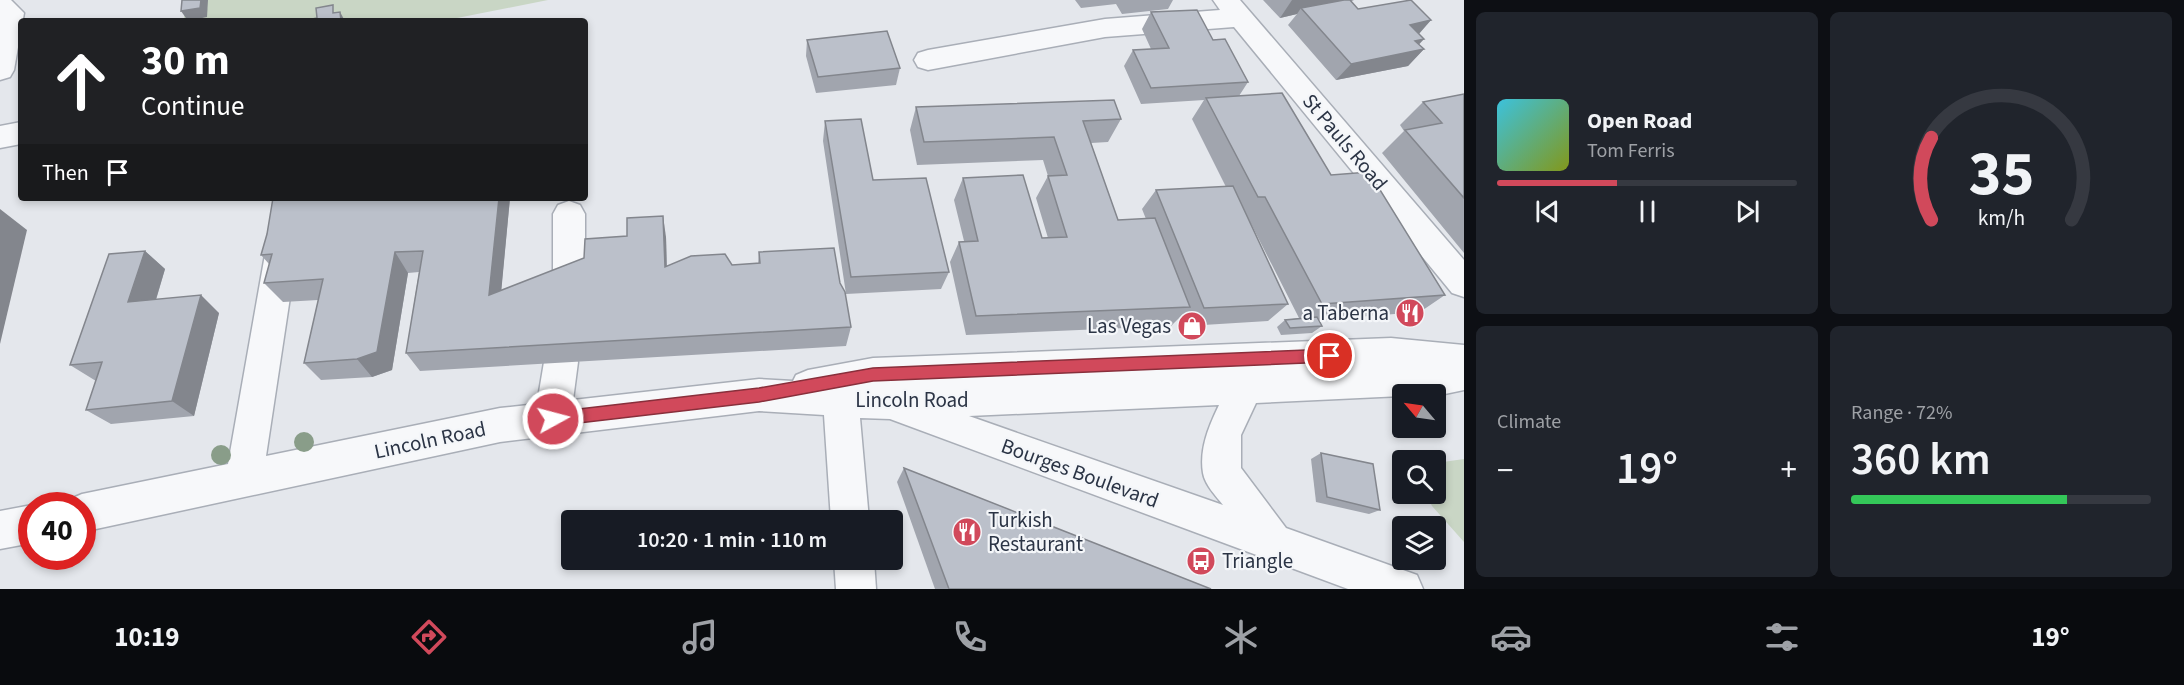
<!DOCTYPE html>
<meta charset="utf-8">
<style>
body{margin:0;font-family:"Source Sans 3",sans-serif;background:#20242c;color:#f1f3f6;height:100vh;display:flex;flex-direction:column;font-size:22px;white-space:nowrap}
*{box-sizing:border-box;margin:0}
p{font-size:20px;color:#9ea1a6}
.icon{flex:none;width:33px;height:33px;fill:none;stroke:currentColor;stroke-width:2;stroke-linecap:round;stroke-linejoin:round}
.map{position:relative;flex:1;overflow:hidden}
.panel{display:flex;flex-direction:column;gap:12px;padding:12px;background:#0d0f14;width:720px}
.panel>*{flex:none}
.hud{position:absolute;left:18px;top:18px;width:570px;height:183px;border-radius:6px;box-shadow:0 3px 9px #0003;background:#202124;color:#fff;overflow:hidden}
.needle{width:39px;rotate:299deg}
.tools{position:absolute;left:1392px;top:384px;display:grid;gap:12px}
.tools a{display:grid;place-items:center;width:54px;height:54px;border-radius:6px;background:#171b24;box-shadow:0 3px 9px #0003;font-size:30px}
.speed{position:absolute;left:18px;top:492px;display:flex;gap:12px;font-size:30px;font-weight:700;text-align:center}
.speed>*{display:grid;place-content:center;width:78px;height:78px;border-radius:50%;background:#171b24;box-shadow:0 3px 9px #0003;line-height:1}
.speed .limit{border:9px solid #d22;background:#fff;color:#111}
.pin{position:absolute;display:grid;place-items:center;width:51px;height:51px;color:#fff;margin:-26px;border:3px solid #fff;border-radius:50%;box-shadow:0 2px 6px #0007}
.me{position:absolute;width:66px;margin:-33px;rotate:83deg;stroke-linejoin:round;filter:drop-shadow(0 0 4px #0008)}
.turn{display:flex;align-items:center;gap:21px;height:126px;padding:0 24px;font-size:27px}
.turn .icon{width:78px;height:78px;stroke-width:2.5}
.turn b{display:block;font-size:42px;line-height:51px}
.then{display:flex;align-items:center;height:57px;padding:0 24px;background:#0003;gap:12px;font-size:22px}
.big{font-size:45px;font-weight:600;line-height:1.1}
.panel .tile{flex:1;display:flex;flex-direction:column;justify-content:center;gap:9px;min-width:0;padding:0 21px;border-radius:9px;background:#20242c}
.panel .dial{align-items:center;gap:0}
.dial svg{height:156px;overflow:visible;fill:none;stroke:#363941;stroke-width:7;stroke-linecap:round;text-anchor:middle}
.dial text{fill:#f1f3f6;stroke:none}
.song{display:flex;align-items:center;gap:18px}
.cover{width:72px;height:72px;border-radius:9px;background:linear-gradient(135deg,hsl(190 70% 55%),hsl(70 70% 35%))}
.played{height:6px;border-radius:3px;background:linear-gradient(90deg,#d1495b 40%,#363941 40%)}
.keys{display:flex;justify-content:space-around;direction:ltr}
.heat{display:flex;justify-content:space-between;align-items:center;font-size:33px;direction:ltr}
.charge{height:9px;border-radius:4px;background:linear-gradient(90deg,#34c759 72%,#363941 0)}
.panel .tiles{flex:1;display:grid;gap:12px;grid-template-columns:repeat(2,1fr)}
.trip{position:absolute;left:561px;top:510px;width:342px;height:60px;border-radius:6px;background:#171b24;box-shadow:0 3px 9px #0003;font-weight:600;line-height:60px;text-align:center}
.tab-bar{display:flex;height:96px;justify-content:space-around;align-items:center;background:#090b0e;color:#9ea1a6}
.tab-bar .icon{width:42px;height:42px}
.tab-bar .current{color:#d1495b}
.tab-bar b{font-size:27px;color:#f1f3f6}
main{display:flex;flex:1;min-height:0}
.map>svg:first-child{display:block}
</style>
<main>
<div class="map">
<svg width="1464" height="589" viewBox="0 0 1464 589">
<rect width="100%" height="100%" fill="#e4e7ec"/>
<g fill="#c9d6c5">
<polygon points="185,0 548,0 442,21 184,21"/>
<polygon points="1464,459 1464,542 1432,506 1426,494 1436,494 1436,463"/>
</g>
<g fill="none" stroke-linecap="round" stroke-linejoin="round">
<g stroke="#a9aeb7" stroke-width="3">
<g id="minor">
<polygon points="0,0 11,0 24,13 14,70 10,77 0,80"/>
<polygon points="1213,0 1240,0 1464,260 1464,297 1452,293 1234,27 1105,37 928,70 918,67 914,60 918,53 928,50 1105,19 1220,10"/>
<polygon points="21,122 21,144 0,148 0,126"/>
<path d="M275 198H305L266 456 500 408 537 404 544 362 549 351 561 346 573 351 578 362 573 400 759 379 793 381 796 375 808 370 873 358 1391 338 1464 345V390L1440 395 1402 394V396L1256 403 1241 435V468L1286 528 1417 575 1423 589H1348L890 419 860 418 869 520H831L824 415 759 411 500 442 82 532V506H66L68 500 82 494 228 464ZM1219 405C1209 426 1199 449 1203 473 1205 485 1216 496 1223 505L969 416Z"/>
<polygon points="569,201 580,205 585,214 585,287 581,297 569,301 557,297 553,287 553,214 558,205"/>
<polygon points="32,505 34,506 32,506 32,543 0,549 0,511"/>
<polygon points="834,560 874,560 876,589 836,589"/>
</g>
</g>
<use href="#minor" fill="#f7f8fa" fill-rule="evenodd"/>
</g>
<g fill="#899d89">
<circle cx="304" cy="442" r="10"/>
<circle cx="221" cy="455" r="10"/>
</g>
<g fill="#a1a5ae">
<polygon points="1075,0 1173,0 1168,9 1122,14 1116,4 1081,8"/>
<polygon points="1263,0 1354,0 1350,1 1358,9 1431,20 1419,34 1419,45 1424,49 1408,66 1336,80 1288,25 1297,14 1280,18"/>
<polygon points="1151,12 1213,40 1248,82 1239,96 1331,175 1445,295 1420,312 1319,320 1322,326 1312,333 1281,335 1277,327 1285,320 1299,318 1247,216 1288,304 1268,321 1187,326 1183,314 1171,326 966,335 950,262 959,242 964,241 954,200 963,178 1042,238 1048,238 1036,198 1048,176 1043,160 917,165 910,130 916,107 1121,119 1108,142 1091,143 1118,220 1146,219 1142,209 1156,190 1226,187 1192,119 1204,100 1141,104 1124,66 1133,50 1151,49 1142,29"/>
<polygon points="807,40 900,68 896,85 816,93 806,56"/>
<polygon points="1464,94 1464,253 1382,153 1404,131 1400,125 1423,102"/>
<polygon points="825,121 873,180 949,272 941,289 846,294 823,141"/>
<polygon points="273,198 510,198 501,291 666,237 667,266 732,265 758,264 759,252 840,283 851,327 846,346 420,371 406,353 419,272 408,273 392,370 372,377 321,380 304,363 318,300 283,302 264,283 269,264 261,255 267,234"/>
<polygon points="145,251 165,269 156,300 219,313 194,416 111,424 86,410 96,381 70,365"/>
<polygon points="1321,453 1380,510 1369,514 1316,502 1311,459"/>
<polygon points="904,468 1211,589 935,589 897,482"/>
</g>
<g fill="#83868d">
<polygon points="201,0 208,0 207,17 188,21 181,11"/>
<polygon points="1292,0 1354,0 1304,12 1301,8 1297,14 1280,18"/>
<polygon points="340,12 345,21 341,21"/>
<polygon points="1431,20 1416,37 1410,25"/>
<polygon points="1424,39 1413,51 1424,49 1408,66 1336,80 1351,64 1415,41"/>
<polygon points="499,198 510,198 499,315 489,295"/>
<polygon points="0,209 27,230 0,344"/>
<polygon points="663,216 666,237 667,287 665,267"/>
<polygon points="145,251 165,269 150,319 128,302"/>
<polygon points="395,252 408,273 392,370 372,377 357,359"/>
<polygon points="201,295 219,313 194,416 172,401"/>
</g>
<g fill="#bbc0ca" stroke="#83868d" stroke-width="1.5">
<polygon points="182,0 201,0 200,8 181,11"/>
<polygon points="1344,0 1350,0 1358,9 1411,0 1431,20 1410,25 1424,39 1415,41 1424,49 1351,64 1301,8"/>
<polygon points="333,5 333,13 340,12 341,21 303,21 317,18 316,8"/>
<polygon points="1197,10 1213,40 1225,39 1248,82 1151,88 1133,50 1169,48 1151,12"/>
<polygon points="887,31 900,68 818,77 807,40"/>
<polygon points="1282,93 1331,175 1369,172 1445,295 1322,304 1265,197 1258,197 1206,98"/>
<polygon points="1464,94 1464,198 1405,130 1442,123 1423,102"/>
<polygon points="1114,100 1121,119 1083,121 1118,220 1155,218 1190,307 976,316 959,242 978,241 963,178 1023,175 1042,238 1067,237 1048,176 1067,175 1054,137 924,142 916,107"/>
<polygon points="861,119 873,180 926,178 949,272 851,277 825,121"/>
<polygon points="1233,186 1288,304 1204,308 1156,190"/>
<polygon points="273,198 499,198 489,295 584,258 585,239 627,236 627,218 663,216 665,267 691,256 725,254 732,265 760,263 759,252 834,248 840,283 845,292 851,327 406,353 423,251 395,252 377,352 357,359 304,363 323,279 264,283 272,254 261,255 267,234"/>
<polygon points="145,251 128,302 201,295 172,401 86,410 102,362 70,365 109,254"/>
<polygon points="1317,317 1322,326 1290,328 1285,320"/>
<polygon points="1321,453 1373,464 1380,510 1327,497"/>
<polygon points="904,468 1211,589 949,589"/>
</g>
<polygon fill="#d1495b" stroke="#882f3b" stroke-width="1.5" points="1330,349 1335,351 1337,356 1335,360 1330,362 873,381 759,402 553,426 547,424 545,419 547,414 553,412 759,388 873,368"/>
<defs>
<g id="restaurant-disc" transform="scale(1.5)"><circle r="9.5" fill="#d1495b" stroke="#f4f6f9"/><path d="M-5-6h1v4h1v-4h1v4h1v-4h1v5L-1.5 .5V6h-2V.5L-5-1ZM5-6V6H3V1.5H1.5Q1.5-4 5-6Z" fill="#fff"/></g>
<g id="shop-disc" transform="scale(1.5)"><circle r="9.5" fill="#d1495b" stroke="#f4f6f9"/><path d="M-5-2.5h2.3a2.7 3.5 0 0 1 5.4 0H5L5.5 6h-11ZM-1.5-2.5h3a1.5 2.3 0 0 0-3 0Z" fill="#fff"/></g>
<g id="bus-disc" transform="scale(1.5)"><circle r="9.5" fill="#d1495b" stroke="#f4f6f9"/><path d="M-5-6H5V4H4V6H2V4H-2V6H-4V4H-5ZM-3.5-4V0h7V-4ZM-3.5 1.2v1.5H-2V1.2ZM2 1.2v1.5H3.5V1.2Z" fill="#fff"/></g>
</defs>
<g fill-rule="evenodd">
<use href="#restaurant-disc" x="1410" y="313"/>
<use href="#shop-disc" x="1192" y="326"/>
<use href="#restaurant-disc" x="967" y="532"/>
<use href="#bus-disc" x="1201" y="561"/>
</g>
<g text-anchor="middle" stroke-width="4.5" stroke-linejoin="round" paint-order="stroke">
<g font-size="21" fill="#2b3445" stroke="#f4f6f9">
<text transform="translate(1345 142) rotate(50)" y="7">St Pauls Road</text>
<text x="912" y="407">Lincoln Road</text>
<text transform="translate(430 440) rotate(-12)" y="7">Lincoln Road</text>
<text transform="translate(1080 473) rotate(20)" y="7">Bourges Boulevard</text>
</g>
<g font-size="21" fill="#2b3445" stroke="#f4f6f9" text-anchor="end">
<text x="1389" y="320">a Taberna</text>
<text x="1171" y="333">Las Vegas</text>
<text x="988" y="527" text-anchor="start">Turkish<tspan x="988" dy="24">Restaurant</tspan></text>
<text x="1222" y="568" text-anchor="start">Triangle</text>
</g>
</g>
</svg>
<div class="tools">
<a><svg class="needle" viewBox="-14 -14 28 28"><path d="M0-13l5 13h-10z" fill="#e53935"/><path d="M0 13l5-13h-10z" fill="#9ea1a6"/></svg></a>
<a><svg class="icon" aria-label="search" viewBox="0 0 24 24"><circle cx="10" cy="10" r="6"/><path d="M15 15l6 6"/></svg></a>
<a><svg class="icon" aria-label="layers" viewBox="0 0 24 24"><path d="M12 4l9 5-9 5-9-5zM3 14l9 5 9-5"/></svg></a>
</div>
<div class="speed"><div class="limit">40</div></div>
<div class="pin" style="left:1330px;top:356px;background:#d93025"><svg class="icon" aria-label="arrive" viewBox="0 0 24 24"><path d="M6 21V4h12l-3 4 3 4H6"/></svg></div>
<svg class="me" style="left:553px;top:419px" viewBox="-20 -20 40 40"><circle r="17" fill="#d1495b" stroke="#fff" stroke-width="3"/><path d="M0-11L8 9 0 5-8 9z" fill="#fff"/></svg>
<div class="trip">10:20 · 1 min · 110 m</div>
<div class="hud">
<div class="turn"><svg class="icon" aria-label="ahead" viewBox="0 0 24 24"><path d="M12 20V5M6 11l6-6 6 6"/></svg><div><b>30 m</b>Continue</div></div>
<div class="then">Then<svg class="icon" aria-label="arrive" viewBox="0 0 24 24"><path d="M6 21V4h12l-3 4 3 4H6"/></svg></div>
</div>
</div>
<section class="panel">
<div class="tiles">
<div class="tile">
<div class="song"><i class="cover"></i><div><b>Open Road</b><p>Tom Ferris</p></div></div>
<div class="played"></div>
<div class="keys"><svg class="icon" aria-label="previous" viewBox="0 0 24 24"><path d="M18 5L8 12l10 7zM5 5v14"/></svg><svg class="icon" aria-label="pause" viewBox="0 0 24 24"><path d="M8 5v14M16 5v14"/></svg><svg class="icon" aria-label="next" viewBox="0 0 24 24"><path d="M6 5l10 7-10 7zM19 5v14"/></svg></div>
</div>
<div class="tile dial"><svg viewBox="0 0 100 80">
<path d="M14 69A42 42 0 1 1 86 69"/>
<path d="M14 69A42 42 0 0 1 14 27" stroke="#d1495b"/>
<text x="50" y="56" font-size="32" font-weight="700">35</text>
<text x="50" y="72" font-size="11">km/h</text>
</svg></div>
<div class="tile"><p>Climate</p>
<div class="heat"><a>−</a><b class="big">19°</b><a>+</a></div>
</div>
<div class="tile"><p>Range · 72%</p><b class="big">360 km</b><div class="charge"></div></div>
</div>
</section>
</main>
<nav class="tab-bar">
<b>10:19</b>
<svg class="icon current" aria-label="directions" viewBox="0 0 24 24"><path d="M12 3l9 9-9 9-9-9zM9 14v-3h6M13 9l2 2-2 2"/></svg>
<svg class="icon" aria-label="music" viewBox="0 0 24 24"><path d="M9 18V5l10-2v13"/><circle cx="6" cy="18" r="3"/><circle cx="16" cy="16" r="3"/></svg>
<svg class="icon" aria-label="phone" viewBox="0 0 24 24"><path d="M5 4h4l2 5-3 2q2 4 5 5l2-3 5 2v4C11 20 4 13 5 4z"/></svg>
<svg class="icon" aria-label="climate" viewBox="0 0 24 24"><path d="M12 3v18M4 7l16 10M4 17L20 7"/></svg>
<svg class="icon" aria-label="car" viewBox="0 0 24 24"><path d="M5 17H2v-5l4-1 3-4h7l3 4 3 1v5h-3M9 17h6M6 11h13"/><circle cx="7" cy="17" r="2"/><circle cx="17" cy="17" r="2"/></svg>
<svg class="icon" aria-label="filters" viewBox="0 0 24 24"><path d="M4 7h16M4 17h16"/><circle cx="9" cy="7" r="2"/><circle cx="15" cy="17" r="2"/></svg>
<b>19°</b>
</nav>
